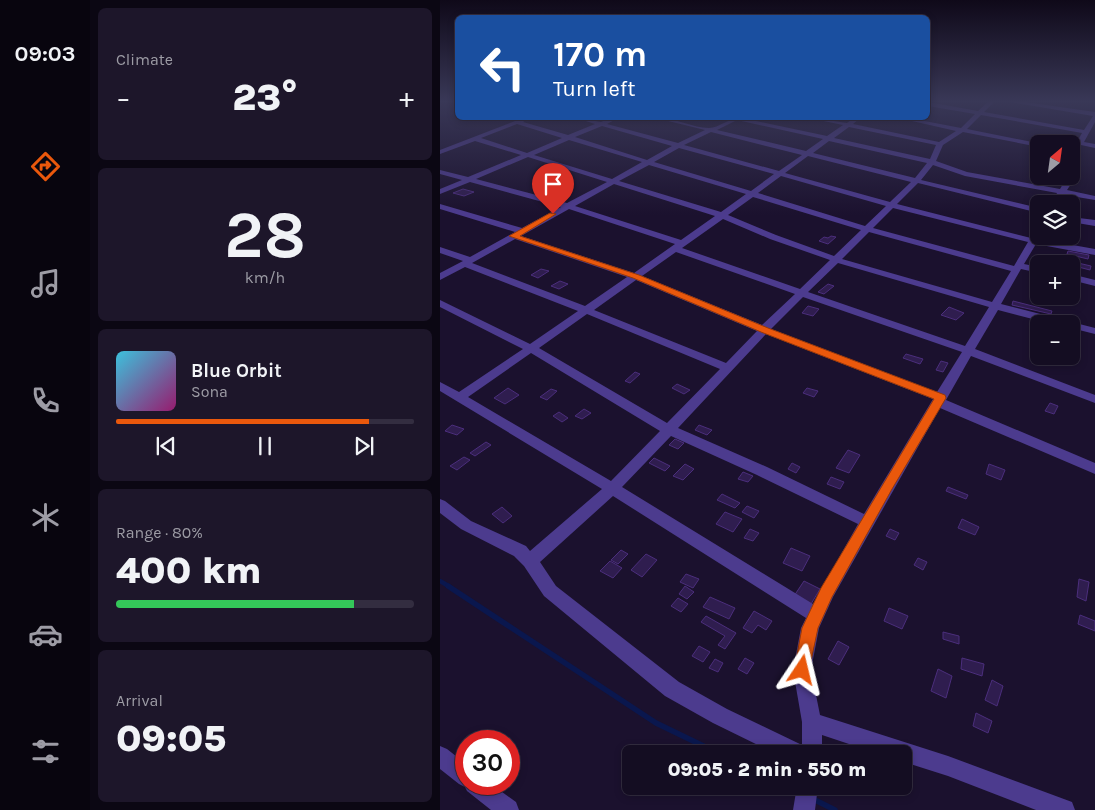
<!DOCTYPE html>
<meta charset="utf-8">
<style>
body{margin:0;font-family:Karla,sans-serif;background:#1d162a;color:#f1f3f6;height:100vh;display:flex;flex-direction:column;font-size:19px;white-space:nowrap}
*{box-sizing:border-box;margin:0}
p{font-size:16px;color:#9d9ca5}
.icon{flex:none;width:28px;height:28px;fill:none;stroke:currentColor;stroke-width:2;stroke-linecap:round;stroke-linejoin:round}
.map{position:relative;flex:1;overflow:hidden}
.details{display:flex;flex-direction:column;gap:8px;padding:8px;background:#0b0713;width:350px}
.details>*{flex:none}
.hud{position:absolute;left:15px;top:15px;width:475px;height:105px;border-radius:8px;box-shadow:0 2px 8px #0003,0 0 0 1px #332d40;background:#1a4fa0;color:#fff;overflow:hidden}
.needle{width:32px;rotate:29deg}
.fabs{position:absolute;left:590px;top:135px;display:grid;gap:10px}
.fabs a{display:grid;place-items:center;width:50px;height:50px;border-radius:8px;background:#140d22;box-shadow:0 2px 8px #0003,0 0 0 1px #332d40;font-size:25px}
.speed{position:absolute;left:15px;top:730px;display:flex;gap:10px;font-size:25px;font-weight:700;text-align:center}
.speed>*{display:grid;place-content:center;width:65px;height:65px;border-radius:50%;background:#140d22;box-shadow:0 2px 8px #0003,0 0 0 1px #332d40;line-height:1}
.speed .limit{border:8px solid #d22;background:#fff;color:#111}
.pin{position:absolute;display:grid;place-items:center;width:42px;height:42px;color:#fff;margin:-51px -21px;border-radius:50% 50% 50% 0;rotate:-45deg;box-shadow:0 0 5px #0007}
.pin .icon{rotate:45deg}
.me{position:absolute;width:55px;margin:-28px;rotate:10deg;stroke-linejoin:round;filter:drop-shadow(0 0 4px #0008)}
.turn{display:flex;align-items:center;gap:18px;height:105px;padding:0 15px;font-size:22px}
.turn .icon{width:65px;height:65px;stroke-width:2.5}
.turn b{display:block;font-size:35px;line-height:42px}
.big{font-size:38px;font-weight:800;line-height:1.1}
.details .widget{flex:1;display:flex;flex-direction:column;justify-content:center;gap:8px;min-width:0;padding:0 18px;border-radius:8px;background:#1d162a}
.details .dial{align-items:center;gap:0}
.dial b{font-size:65px;line-height:1}
.song{display:flex;align-items:center;gap:15px}
.cover{width:60px;height:60px;border-radius:8px;background:linear-gradient(135deg,hsl(190 70% 55%),hsl(320 70% 35%))}
.played{height:5px;border-radius:2px;background:linear-gradient(90deg,#ea580c 85%,#332d40 85%)}
.keys{display:flex;justify-content:space-around;direction:ltr}
.heat{display:flex;justify-content:space-between;align-items:center;font-size:28px;direction:ltr}
.charge{height:8px;border-radius:4px;background:linear-gradient(90deg,#34c759 80%,#332d40 0)}
.trip{position:absolute;left:182px;top:745px;width:290px;height:50px;border-radius:8px;background:#140d22;box-shadow:0 2px 8px #0003,0 0 0 1px #332d40;font-weight:800;line-height:50px;text-align:center}
main{display:flex;flex:1;min-height:0}
.tab-bar{display:flex;flex-direction:column;width:90px;justify-content:space-around;align-items:center;background:#08050e;color:#9d9ca5}
.tab-bar .icon{width:35px;height:35px}
.tab-bar .on{color:#ea580c}
.tab-bar b{font-size:22px;color:#f1f3f6}
.map>svg:first-child{display:block}
</style>
<main>
<nav class="tab-bar">
<b>09:03</b>
<svg class="icon on" aria-label="directions" viewBox="0 0 24 24"><path d="M12 3l9 9-9 9-9-9zM9 14v-3h6M13 9l2 2-2 2"/></svg>
<svg class="icon" aria-label="music" viewBox="0 0 24 24"><path d="M9 18V5l10-2v13"/><circle cx="6" cy="18" r="3"/><circle cx="16" cy="16" r="3"/></svg>
<svg class="icon" aria-label="phone" viewBox="0 0 24 24"><path d="M5 4h4l2 5-3 2q2 4 5 5l2-3 5 2v4C11 20 4 13 5 4z"/></svg>
<svg class="icon" aria-label="climate" viewBox="0 0 24 24"><path d="M12 3v18M4 7l16 10M4 17L20 7"/></svg>
<svg class="icon" aria-label="car" viewBox="0 0 24 24"><path d="M5 17H2v-5l4-1 3-4h7l3 4 3 1v5h-3M9 17h6M6 11h13"/><circle cx="7" cy="17" r="2"/><circle cx="17" cy="17" r="2"/></svg>
<svg class="icon" aria-label="filters" viewBox="0 0 24 24"><path d="M4 7h16M4 17h16"/><circle cx="9" cy="7" r="2"/><circle cx="15" cy="17" r="2"/></svg>
</nav>
<section class="details">
<div class="widget"><p>Climate</p>
<div class="heat"><a>−</a><b class="big">23°</b><a>+</a></div>
</div>
<div class="widget dial"><b>28</b><p>km/h</p></div>
<div class="widget">
<div class="song"><i class="cover"></i><div><b>Blue Orbit</b><p>Sona</p></div></div>
<div class="played"></div>
<div class="keys"><svg class="icon" aria-label="previous" viewBox="0 0 24 24"><path d="M18 5L8 12l10 7zM5 5v14"/></svg><svg class="icon" aria-label="pause" viewBox="0 0 24 24"><path d="M8 5v14M16 5v14"/></svg><svg class="icon" aria-label="next" viewBox="0 0 24 24"><path d="M6 5l10 7-10 7zM19 5v14"/></svg></div>
</div>
<div class="widget"><p>Range · 80%</p><b class="big">400 km</b><div class="charge"></div></div>
<div class="widget"><p>Arrival</p><b class="big">09:05</b></div>
</section>
<div class="map">
<svg width="655" height="810" viewBox="0 0 655 810">
<rect width="100%" height="100%" fill="#1b112e"/>
<g fill="none" stroke-linecap="round" stroke-linejoin="round">
<polyline stroke="#0a174e" stroke-width="4.5" points="0,581 10,587"/>
<g stroke="#0a174e" stroke-width="5.5">
<polyline points="8,586 216,723 280,754"/>
<polyline points="346,786 360,793"/>
<polyline points="373,799 395,810"/>
</g>
</g>
<g fill="#2f1d4f" stroke="#4b2e7c">
<polygon points="23,189 34,192 24,196 13,193"/>
<polygon points="391,236 396,237 388,244 379,241 384,237 388,238"/>
<polygon points="600,236 627,242 626,244 598,241"/>
<polygon points="628,251 649,255 648,259 627,254"/>
<polygon points="625,260 651,266 650,270 623,263"/>
<polygon points="101,269 109,271 98,278 91,275"/>
<polygon points="120,281 128,284 119,289 111,286"/>
<polygon points="388,284 394,286 384,294 378,292"/>
<polygon points="573,301 612,311 611,314 572,305"/>
<polygon points="368,306 379,309 373,316 362,313"/>
<polygon points="509,307 524,313 516,320 501,315"/>
<polygon points="466,354 483,359 480,364 463,358"/>
<polygon points="501,361 508,363 503,372 496,370"/>
<polygon points="195,372 200,374 190,383 185,381"/>
<polygon points="237,384 250,390 244,394 232,388"/>
<polygon points="68,388 79,395 65,404 54,398"/>
<polygon points="367,388 378,391 374,397 363,393"/>
<polygon points="111,389 117,391 107,400 100,397"/>
<polygon points="610,403 618,406 614,414 605,411"/>
<polygon points="144,409 151,413 142,419 135,416"/>
<polygon points="119,412 128,418 122,422 113,416"/>
<polygon points="12,425 24,429 17,435 5,431"/>
<polygon points="259,425 272,430 267,435 255,430"/>
<polygon points="235,439 244,443 238,449 229,445"/>
<polygon points="46,442 51,445 35,456 30,453"/>
<polygon points="408,450 420,455 409,473 396,468"/>
<polygon points="24,457 30,460 17,470 10,466"/>
<polygon points="214,458 230,466 225,471 209,463"/>
<polygon points="352,463 360,467 356,473 348,469"/>
<polygon points="245,464 254,469 243,480 233,476"/>
<polygon points="549,464 565,470 561,480 546,474"/>
<polygon points="303,472 313,476 308,482 298,479"/>
<polygon points="391,477 404,482 400,489 387,484"/>
<polygon points="508,487 528,495 526,499 506,491"/>
<polygon points="282,494 300,503 295,508 277,500"/>
<polygon points="307,506 319,511 314,518 302,512"/>
<polygon points="62,507 72,516 63,523 52,514"/>
<polygon points="285,512 302,519 293,532 276,524"/>
<polygon points="522,519 539,527 535,535 518,528"/>
<polygon points="310,529 319,533 313,541 304,538"/>
<polygon points="450,529 459,533 455,540 446,536"/>
<polygon points="351,548 370,556 362,571 343,563"/>
<polygon points="181,550 188,554 178,564 171,560"/>
<polygon points="206,554 217,560 202,577 191,570"/>
<polygon points="478,558 487,562 483,570 474,565"/>
<polygon points="170,561 182,568 173,578 160,571"/>
<polygon points="246,574 259,579 253,588 240,582"/>
<polygon points="639,579 649,582 646,601 637,597"/>
<polygon points="364,581 380,589 371,604 354,596"/>
<polygon points="245,586 254,592 247,599 239,594"/>
<polygon points="270,597 295,608 289,619 263,607"/>
<polygon points="238,598 248,604 241,612 231,606"/>
<polygon points="449,608 468,616 462,629 444,621"/>
<polygon points="314,611 332,621 326,630 318,625 312,633 303,628"/>
<polygon points="640,615 655,621 655,631 638,624"/>
<polygon points="266,616 296,633 285,649 278,645 285,636 261,622"/>
<polygon points="503,632 519,636 519,644 503,639"/>
<polygon points="398,641 409,647 399,665 388,659"/>
<polygon points="259,646 270,652 263,662 252,656"/>
<polygon points="305,658 314,663 307,674 298,669"/>
<polygon points="522,658 544,664 542,676 521,669"/>
<polygon points="275,659 283,663 278,672 269,668"/>
<polygon points="498,669 512,676 506,698 491,691"/>
<polygon points="552,680 563,686 557,706 545,700"/>
<polygon points="536,713 552,721 548,733 533,726"/>
</g>
<g fill="none" stroke-linecap="round" stroke-linejoin="round">
<g fill="#4c3b8e" fill-rule="evenodd">
<path d="M488 102 538 111 548 102H554L544 112 644 130 653 116 570 102H585L655 112V122L644 142 655 144V148L641 145C637 153 641 160 631 164L633 149 642 133 541 115 527 129 602 144H599V147L523 132 503 145 496 161 527 172 620 189 623 184V176H631V184L627 190 655 196V200L625 195 619 204H611L617 193 525 176 493 165 481 180 599 208V213L478 183 457 204 591 238 596 230 599 229V236H601L599 239 655 249V255L596 244 584 264 599 267V273L581 269 561 304 655 328V334L631 328V324H612L558 310 535 349 655 395V403L531 356 506 400 655 463V474L500 408 393 597 379 628 371 670 380 715 508 756 632 802 635 810H596L508 776 464 762V754H439L382 735V754H336L273 723 225 696 104 596 84 566 74 556 21 529 0 513V499L5 501 31 521 86 546 90 551 162 489 0 391V382L19 392 83 349 0 307V300L90 344 138 311 25 267 0 280V273L23 261 0 253V247L30 257 75 232 0 209V204L82 228 121 207 30 182 0 194V189L22 180 0 174V170L28 177 81 155 35 141 0 154V150L83 118 87 119 83 122 128 135 155 124 137 118 161 122 171 118H178L167 124 238 143 265 130 220 119 219 118C236 118 253 128 269 128 279 128 288 118 302 118L387 136 403 125 374 119 373 118 407 123 414 118H420L413 124 499 142 516 131 459 118H469L521 128 535 114 488 106ZM297 120 383 139 366 151 277 130ZM77 124 122 138 87 153 41 138ZM162 126 232 146 207 160 135 137ZM409 127 496 145 490 159 394 138ZM271 132 362 155 339 171 244 145ZM129 140 202 162 172 179 94 155ZM389 141 487 163 475 178 373 153ZM239 148 334 174 311 191 214 162ZM368 156 471 182 450 202 345 173ZM88 157 167 182 127 203 36 179ZM209 165 306 194 281 212 179 181ZM341 176 446 206 425 226 318 193ZM174 184 275 216 241 240 135 206ZM313 197 421 230 394 256 336 235 288 215ZM453 208 588 242 574 266 433 228ZM129 209 235 244 194 273 81 236ZM283 219 330 239 390 260 360 289 242 248ZM429 232 571 271 552 302 402 259ZM75 239 187 277 145 306 32 263ZM236 252 355 294 322 325 202 276ZM398 263 549 307 525 346 368 292ZM196 280 317 331 286 363 154 310ZM363 297 522 352 497 392 331 329ZM147 314 280 369 227 423 99 348ZM326 334 493 399 424 514 327 467 238 428ZM91 353 220 431 171 481 28 397ZM231 436 317 475 418 524 373 604 182 487ZM173 496 366 618 361 628 353 670 362 722V745L287 709 239 682 116 586 100 562Z"/>
<polygon points="631,217 655,220 655,226 631,222"/>
<polygon points="631,274 655,280 655,286 631,280"/>
<polygon points="0,746 7,749 26,764 26,784 51,784 76,802 79,810 51,810 27,791 25,787 19,784 0,769"/>
<polygon points="357,786 378,786 375,810 353,810"/>
</g>
</g>
<linearGradient id="sky" x2="0" y2="1"><stop stop-color="#0f0919"/><stop offset="0.47" stop-color="#393857"/><stop offset="1" stop-color="#393857" stop-opacity="0"/></linearGradient>
<rect width="655" height="215" fill="url(#sky)"/>
<polygon fill="#ea580c" stroke="#983908" points="110,213 116,214 80,236 199,275 328,328 505,395 506,398 452,489 392,597 378,628 368,675 362,678 357,675 354,670 362,628 381,588 494,399 321,332 193,278 69,236"/>
</svg>
<div class="fabs">
<a><svg class="needle" viewBox="-14 -14 28 28"><path d="M0-13l5 13h-10z" fill="#e53935"/><path d="M0 13l5-13h-10z" fill="#9d9ca5"/></svg></a>
<a><svg class="icon" aria-label="layers" viewBox="0 0 24 24"><path d="M12 4l9 5-9 5-9-5zM3 14l9 5 9-5"/></svg></a>
<a>+</a>
<a>−</a>
</div>
<div class="speed"><div class="limit">30</div></div>
<div class="pin" style="left:113px;top:214px;background:#d93025"><svg class="icon" aria-label="arrive" viewBox="0 0 24 24"><path d="M6 21V4h12l-3 4 3 4H6"/></svg></div>
<svg class="me" style="left:362px;top:670px" viewBox="-20 -20 40 40"><path d="M0-17L14 15 0 8-14 15z" fill="#ea580c" stroke="#fff" stroke-width="4"/></svg>
<div class="trip">09:05 · 2 min · 550 m</div>
<div class="hud">
<div class="turn"><svg class="icon" aria-label="left" viewBox="0 0 24 24"><path d="M17 20v-9H6M10 6l-5 5 5 5"/></svg><div><b>170 m</b>Turn left</div></div>
</div>
</div>
</main>
